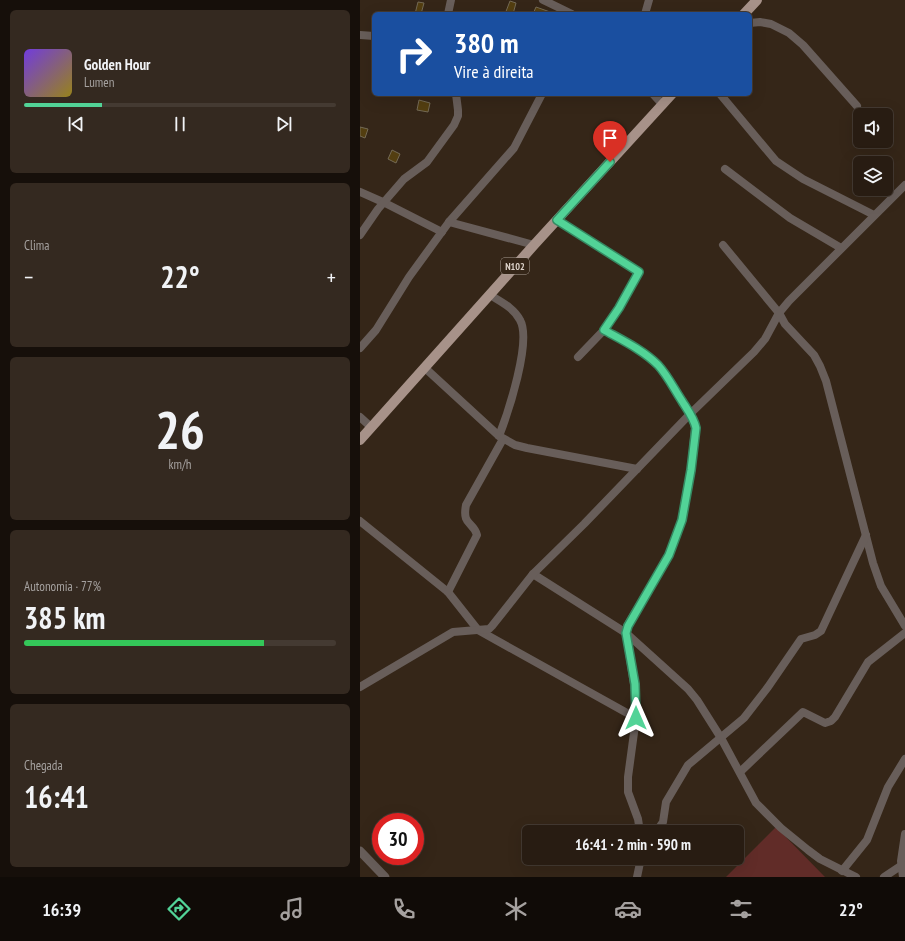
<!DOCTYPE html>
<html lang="pt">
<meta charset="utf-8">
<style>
body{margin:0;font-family:"PT Sans Narrow",sans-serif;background:#342920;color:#f1f3f6;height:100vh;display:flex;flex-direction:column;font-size:15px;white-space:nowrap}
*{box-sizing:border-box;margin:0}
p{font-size:13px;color:#a5a19f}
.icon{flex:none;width:22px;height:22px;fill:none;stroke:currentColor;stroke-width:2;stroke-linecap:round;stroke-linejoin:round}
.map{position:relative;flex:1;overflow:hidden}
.sheet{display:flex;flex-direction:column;gap:10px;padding:10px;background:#160f0a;width:360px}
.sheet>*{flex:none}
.hud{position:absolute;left:12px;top:12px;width:380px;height:84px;border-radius:6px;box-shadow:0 4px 16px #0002,0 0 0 1px #443a32;background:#1a4fa0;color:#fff;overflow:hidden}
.tools{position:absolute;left:493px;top:108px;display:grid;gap:8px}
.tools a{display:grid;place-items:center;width:40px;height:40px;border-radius:6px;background:#281c12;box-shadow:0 4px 16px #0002,0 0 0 1px #443a32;font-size:20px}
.speed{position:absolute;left:12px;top:813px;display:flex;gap:8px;font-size:20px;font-weight:700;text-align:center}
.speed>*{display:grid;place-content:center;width:52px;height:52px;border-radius:50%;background:#281c12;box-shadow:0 4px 16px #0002,0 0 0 1px #443a32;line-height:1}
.speed .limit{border:6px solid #d22;background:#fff;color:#111}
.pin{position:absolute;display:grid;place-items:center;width:34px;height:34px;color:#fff;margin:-41px -17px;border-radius:50% 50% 50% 0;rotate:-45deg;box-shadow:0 0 4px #0007}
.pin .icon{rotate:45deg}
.me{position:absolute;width:44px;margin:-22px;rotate:0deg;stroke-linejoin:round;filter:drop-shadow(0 0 3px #0008)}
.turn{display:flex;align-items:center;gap:14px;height:84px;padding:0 16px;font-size:18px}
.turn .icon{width:52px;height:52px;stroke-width:2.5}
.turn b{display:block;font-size:28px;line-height:34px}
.big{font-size:30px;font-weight:600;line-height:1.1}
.sheet .card{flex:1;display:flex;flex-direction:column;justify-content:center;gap:6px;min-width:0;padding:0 14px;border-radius:6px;background:#342920}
.sheet .dial{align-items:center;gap:0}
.dial b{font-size:52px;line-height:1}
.song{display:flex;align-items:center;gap:12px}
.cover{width:48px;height:48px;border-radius:6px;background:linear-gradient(135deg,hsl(260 70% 55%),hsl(50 70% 35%))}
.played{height:4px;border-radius:2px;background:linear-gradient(90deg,#52d397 25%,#443a32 25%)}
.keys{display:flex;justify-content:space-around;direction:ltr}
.heat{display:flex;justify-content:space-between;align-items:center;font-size:22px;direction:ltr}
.charge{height:6px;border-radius:3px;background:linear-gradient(90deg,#34c759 77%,#443a32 0)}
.trip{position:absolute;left:162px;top:825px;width:222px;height:40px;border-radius:6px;background:#281c12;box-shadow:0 4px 16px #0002,0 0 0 1px #443a32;font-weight:600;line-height:40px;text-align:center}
.dock{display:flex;height:64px;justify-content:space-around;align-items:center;background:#100b07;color:#a5a19f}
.dock .icon{width:28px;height:28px}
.dock .active{color:#52d397}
.dock b{font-size:18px;color:#f1f3f6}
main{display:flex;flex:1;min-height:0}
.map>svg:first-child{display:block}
</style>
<main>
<section class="sheet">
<div class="card">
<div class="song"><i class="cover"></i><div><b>Golden Hour</b><p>Lumen</p></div></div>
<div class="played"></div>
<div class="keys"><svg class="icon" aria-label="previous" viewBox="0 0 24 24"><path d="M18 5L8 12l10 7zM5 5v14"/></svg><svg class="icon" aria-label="pause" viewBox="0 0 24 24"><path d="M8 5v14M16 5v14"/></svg><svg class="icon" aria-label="next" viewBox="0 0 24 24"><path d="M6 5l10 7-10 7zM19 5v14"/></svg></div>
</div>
<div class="card"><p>Clima</p>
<div class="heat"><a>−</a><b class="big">22°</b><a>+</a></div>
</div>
<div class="card dial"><b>26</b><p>km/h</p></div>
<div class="card"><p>Autonomia · 77%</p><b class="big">385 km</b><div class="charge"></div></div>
<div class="card"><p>Chegada</p><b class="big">16:41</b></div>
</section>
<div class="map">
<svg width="545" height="877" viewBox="0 0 545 877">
<rect width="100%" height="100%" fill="#352618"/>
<polygon fill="#612c28" points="416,827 465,877 366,877"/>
<g fill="#533e10" stroke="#746a55">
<polygon points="150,1 156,3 153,14 145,14"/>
<polygon points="58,2 64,3 61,14 55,14"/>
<polygon points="176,7 193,13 193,14 173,14"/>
<polygon points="59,100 70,103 68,112 57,110"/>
<polygon points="0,127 8,129 5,138 0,136"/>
<polygon points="32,150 40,154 36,163 28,159"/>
</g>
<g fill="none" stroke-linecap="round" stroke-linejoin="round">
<g stroke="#685e5a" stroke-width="8">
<polyline points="183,0 212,14"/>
<polyline points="88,14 91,0"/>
<polyline points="285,14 289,0"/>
<polyline points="390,23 400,22 411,24 429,33 443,45 497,106"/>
<polyline points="0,35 14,36"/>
<polyline points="293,94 303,105"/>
<polyline points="360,94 416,161 443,179 514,215"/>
<polyline points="365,169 430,218 481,248"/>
<polyline points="0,192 25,203 82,232"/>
<polyline points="197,220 279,272 259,308 244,330 218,357"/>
<polyline points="89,222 174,245"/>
<polyline points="0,235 18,209 44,179 67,162 94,125 98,116 98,110 96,94"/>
<polyline points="363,245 419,313 425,324 454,355 460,366 466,381 513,563 521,586 545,626"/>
<path d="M130 295C141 302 154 308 160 320 172 341 148 413 139 436"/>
<path d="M244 330C265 342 289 353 304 372 311 381 316 391 322 401 327 409 334 418 335 428L331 470 322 520 309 555 267 626 266 633 276 698V718L268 777V792L278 819 280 832"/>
<polyline points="0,348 16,330 49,277 89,222 154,148 182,94"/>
<polyline points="65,368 139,436 155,445 167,448 277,469"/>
<polyline points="0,417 11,427"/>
<polyline points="0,521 88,592 118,630 276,718"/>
<polyline points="173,574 266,633 328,689 337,700 361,738 396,803 421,828 448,850 460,859 496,877"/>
<path d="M88 592 117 535C113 521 102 526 106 505L143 439"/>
<polyline points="0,687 93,632 129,629 132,626 173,574 224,524 330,414 394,352 405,339 419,313 429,301 545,185"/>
<polyline points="380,772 443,712 465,723 471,721 475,717 508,662 545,633"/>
<polyline points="296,832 303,822 306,802 328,765 384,718 408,687 441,639 455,635 461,631 506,535"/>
<polyline points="482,871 507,840 528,787 545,759"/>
<polyline points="277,877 281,858"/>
<polyline points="524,877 542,865"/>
<polyline points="543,877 541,861 545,834"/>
</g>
<polyline stroke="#685e5a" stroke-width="9" points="0,851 25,877"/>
<g stroke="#a79289" stroke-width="10">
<polyline points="384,14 397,0"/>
<polyline points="0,440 174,245 312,94"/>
</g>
</g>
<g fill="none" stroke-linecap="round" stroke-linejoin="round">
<g stroke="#358962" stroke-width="10">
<path id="route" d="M250 162 197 220 279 272 259 308 244 330C262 340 283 350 298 365 308 376 314 389 322 401 327 409 334 418 336 428L331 470 322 520 309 555 268 626 266 633 275 684 276 718"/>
</g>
<use href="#route" stroke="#52d397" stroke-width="7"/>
</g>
<g text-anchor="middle" stroke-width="4" stroke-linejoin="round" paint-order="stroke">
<rect fill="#352618" stroke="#ab9f95" stroke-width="1" x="141" y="258" width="28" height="16" rx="3"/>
<g font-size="10" font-weight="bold" fill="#ddd3ca">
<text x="155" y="270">N102</text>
</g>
</g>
</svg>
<div class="tools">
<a><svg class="icon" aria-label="sound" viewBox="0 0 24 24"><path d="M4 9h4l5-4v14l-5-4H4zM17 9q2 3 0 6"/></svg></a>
<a><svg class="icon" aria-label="layers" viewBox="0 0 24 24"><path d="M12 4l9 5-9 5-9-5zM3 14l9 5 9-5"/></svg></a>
</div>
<div class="speed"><div class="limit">30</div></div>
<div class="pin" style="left:250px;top:162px;background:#d93025"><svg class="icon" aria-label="arrive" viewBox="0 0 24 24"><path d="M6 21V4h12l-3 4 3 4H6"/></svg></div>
<svg class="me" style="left:276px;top:718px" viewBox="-20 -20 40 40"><path d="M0-17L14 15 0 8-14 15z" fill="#52d397" stroke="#fff" stroke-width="4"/></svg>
<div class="trip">16:41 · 2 min · 590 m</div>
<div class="hud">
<div class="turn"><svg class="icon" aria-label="right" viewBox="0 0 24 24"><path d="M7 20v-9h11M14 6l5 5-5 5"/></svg><div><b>380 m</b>Vire à direita</div></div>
</div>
</div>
</main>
<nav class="dock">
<b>16:39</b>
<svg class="icon active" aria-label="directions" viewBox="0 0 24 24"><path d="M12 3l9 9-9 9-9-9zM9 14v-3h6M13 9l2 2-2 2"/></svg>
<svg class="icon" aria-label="music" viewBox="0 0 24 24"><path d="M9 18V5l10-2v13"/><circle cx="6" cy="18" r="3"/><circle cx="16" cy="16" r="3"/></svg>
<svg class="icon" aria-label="phone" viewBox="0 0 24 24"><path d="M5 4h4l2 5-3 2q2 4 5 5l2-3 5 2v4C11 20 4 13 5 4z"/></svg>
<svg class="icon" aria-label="climate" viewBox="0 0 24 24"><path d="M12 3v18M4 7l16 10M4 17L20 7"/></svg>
<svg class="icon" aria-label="car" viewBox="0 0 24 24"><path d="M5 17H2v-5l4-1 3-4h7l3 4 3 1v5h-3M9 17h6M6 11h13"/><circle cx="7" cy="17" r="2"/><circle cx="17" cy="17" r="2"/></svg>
<svg class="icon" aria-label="filters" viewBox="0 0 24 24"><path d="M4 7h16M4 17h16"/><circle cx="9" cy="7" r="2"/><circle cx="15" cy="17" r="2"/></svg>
<b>22°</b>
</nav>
